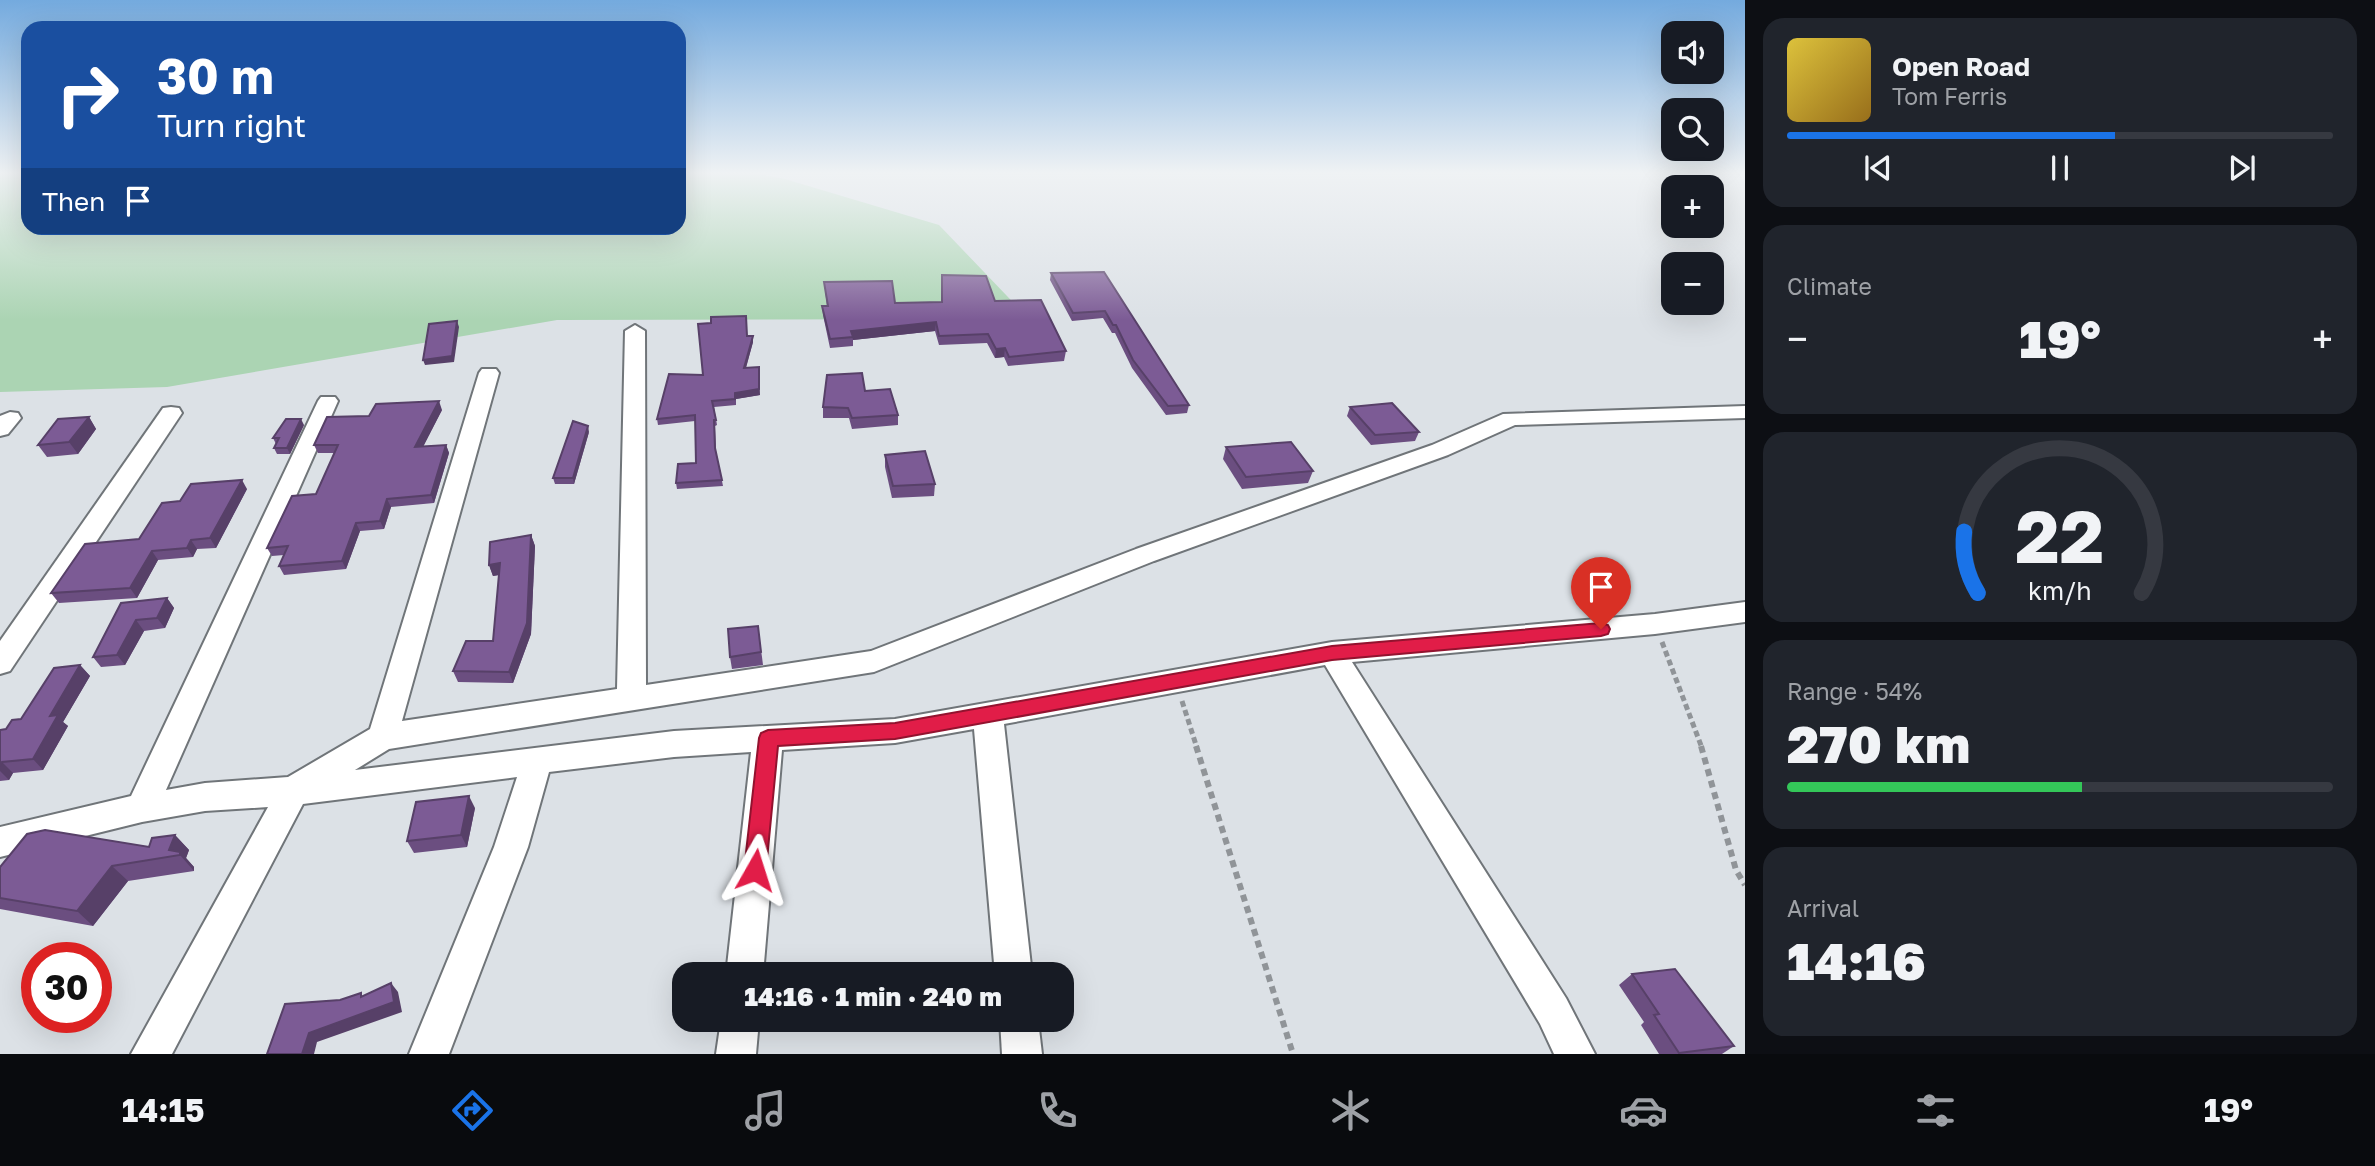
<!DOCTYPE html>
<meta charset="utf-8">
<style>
body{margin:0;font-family:"Golos Text",sans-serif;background:#20242c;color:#f1f3f6;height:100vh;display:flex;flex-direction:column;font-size:26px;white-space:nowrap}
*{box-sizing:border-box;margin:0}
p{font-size:23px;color:#9ea1a6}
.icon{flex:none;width:38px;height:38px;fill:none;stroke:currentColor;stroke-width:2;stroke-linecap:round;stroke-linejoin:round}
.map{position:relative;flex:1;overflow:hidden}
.side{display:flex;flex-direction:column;gap:18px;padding:18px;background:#0d0f14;width:630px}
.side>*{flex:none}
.banner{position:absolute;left:21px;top:21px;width:665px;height:214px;border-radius:21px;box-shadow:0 7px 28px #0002;background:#1a4fa0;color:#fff;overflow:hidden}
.buttons{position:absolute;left:1661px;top:21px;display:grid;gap:14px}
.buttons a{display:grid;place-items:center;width:63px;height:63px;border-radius:14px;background:#171b24;box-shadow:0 7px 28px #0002;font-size:35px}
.speed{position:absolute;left:21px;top:942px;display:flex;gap:14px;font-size:35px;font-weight:700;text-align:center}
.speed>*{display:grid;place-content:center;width:91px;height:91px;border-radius:50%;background:#171b24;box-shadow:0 7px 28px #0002;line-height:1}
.speed .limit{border:10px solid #d22;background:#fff;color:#111}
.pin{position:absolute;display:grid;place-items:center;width:60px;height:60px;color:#fff;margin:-72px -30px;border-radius:50% 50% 50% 0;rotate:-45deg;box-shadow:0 0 7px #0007}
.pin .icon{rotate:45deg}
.me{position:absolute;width:77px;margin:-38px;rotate:6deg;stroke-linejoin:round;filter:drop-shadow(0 0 5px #0008)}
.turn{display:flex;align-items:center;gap:24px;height:147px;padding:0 21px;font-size:32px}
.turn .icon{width:91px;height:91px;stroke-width:2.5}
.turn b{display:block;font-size:49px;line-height:60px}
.then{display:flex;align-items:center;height:66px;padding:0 21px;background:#0003;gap:14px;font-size:26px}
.big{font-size:52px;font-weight:800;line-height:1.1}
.side .widget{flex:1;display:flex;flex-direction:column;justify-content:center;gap:10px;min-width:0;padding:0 24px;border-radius:21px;background:#20242c}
.side .dial{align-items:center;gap:0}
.dial svg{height:182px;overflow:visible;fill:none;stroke:#363941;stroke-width:7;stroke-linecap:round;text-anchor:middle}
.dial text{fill:#f1f3f6;stroke:none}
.song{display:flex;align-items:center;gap:21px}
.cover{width:84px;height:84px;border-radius:10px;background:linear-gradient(135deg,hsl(50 70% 55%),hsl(40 70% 35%))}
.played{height:7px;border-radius:4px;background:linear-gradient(90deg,#1a73e8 60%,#363941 60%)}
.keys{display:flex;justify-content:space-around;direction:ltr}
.heat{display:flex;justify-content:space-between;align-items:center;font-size:38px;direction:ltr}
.charge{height:10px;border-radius:5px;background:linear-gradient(90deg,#34c759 54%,#363941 0)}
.trip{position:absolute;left:672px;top:962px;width:402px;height:70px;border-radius:21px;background:#171b24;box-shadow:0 7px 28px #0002;font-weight:800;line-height:70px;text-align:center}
.menu{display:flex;height:112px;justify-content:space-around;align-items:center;background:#090b0e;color:#9ea1a6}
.menu .icon{width:49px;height:49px}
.menu .selected{color:#1a73e8}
.menu b{font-size:32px;color:#f1f3f6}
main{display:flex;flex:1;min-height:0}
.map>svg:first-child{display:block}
</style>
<main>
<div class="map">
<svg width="1745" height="1054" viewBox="0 0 1745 1054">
<rect width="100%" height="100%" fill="#dce1e6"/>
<polygon fill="#abd4b3" points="0,173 28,173 28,228 679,228 679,173 750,173 785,179 939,225 1029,319 557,320 167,387 0,392"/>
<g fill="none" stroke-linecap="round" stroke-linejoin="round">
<g stroke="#707579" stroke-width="4">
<g id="street">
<polygon points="635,325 645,331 646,685 871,651 1136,549 1432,445 1503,414 1745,406 1745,418 1515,425 1448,455 1154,561 874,672 389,749 355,770 674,731 895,719 1332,642 1655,614 1745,602 1745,622 1655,634 1352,662 1566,998 1595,1054 1554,1054 1540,1024 1325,665 1004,724 1032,975 995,975 974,729 895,743 782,750 763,975 726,975 751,752 674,757 549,772 528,847 449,1054 409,1054 494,847 517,777 303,804 172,1054 131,1054 268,807 205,811 142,822 0,857 0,827 131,796 318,401 321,397 335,397 338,401 166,790 205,783 288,777 370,729 479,373 482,369 496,369 499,373 402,721 617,689 625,331"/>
<polygon points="171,407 179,408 182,413 10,671 0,674 0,641 163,408"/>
<polygon points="10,412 18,413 21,418 8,434 0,436 0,416"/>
<polygon points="721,1020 759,1020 756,1054 716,1054"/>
<polygon points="1000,1020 1038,1020 1042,1054 1002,1054"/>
</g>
</g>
<g stroke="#909498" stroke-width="5" stroke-dasharray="6 3.5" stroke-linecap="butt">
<polyline points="1662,642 1702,748"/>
<polyline points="1182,701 1197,748"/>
</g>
<g stroke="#909498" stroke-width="6" stroke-dasharray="7 5" stroke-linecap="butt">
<polyline points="1196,746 1293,1054"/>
<polyline points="1701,746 1736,870 1745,885"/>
</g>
<use href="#street" fill="#fff" fill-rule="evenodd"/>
</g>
<g fill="#6b4e80">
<polygon points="1104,272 1189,405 1187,413 1166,415 1132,368 1115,333 1112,333 1103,318 1072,321 1050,280 1051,273"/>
<polygon points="824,282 895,303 995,301 1066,351 1064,361 1008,366 1004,357 995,358 987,343 939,345 935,331 853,340 853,346 830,348 823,315 822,306 827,306"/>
<polygon points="748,336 753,336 753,342 746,368 760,395 736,399 736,405 714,407 717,425 715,426 716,451 723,486 677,489 676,483 696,463 695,421 658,425 657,419 703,375"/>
<polygon points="865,391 898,415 898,425 852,429 849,418 823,418 823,407"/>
<polygon points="1350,407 1419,432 1415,441 1371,445 1347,416"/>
<polygon points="442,410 423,446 446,445 449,453 434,503 391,507 384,529 360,531 346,569 284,575 279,566 284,555 272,556 267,548 316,494 335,453 318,453 314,445"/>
<polygon points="89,417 96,429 78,454 47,457 38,445"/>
<polygon points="304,425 290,454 277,454 274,448 276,444 273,438"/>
<polygon points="589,432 574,484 555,484 553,478"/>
<polygon points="1226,447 1313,471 1308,483 1242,489 1223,459"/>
<polygon points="885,455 935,484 934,496 892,498 885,467"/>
<polygon points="247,489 216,548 197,549 193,557 158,560 137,598 59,603 51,593 139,539 180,501"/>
<polygon points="531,535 535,546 531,634 513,683 458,682 453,671 493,641 499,575 493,576 489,565"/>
<polygon points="167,598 174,608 165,628 144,631 125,665 101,667 93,657 121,603"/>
<polygon points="758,626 763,665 732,669 730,657"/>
<polygon points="80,665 90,676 63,722 68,726 43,770 13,773 9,780 0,781 0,730 6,729 21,719"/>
<polygon points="475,808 467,847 414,853 407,841"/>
<polygon points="175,835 189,850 186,858 194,867 194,871 128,881 93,926 0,909 0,867 149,847"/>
<polygon points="1632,974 1734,1046 1722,1054 1659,1054 1641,1025 1644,1022 1619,985"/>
</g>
<g fill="#574068">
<polygon points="457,321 459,327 454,362 425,365 423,360"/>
<polygon points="936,322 935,331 853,340 851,331"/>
<polygon points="753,336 753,342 744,374 744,368"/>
<polygon points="1005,348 1004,357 995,358 996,349"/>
<polygon points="759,367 760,395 736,399 735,393"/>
<polygon points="439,401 442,410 419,455 415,447"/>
<polygon points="89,417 96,429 78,454 69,442"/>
<polygon points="301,419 304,425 290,454 287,448"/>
<polygon points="588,426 589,432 574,484 573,478"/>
<polygon points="446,445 449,453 434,503 431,495"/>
<polygon points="242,480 247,489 216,548 210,538"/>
<polygon points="387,499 391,507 384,529 380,521"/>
<polygon points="356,523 360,531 346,569 342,561"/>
<polygon points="531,535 535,546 531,634 513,683 509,672"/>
<polygon points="191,540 197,549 193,557 187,548"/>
<polygon points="152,551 158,560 137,598 130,588"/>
<polygon points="500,563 504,574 493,576 489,565"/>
<polygon points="167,598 174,608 165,628 157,618"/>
<polygon points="136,620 144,631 125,665 117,655"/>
<polygon points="80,665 90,676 63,722 68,726 43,770 33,759 50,716"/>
<polygon points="2,762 13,773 9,780 0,771 0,765"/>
<polygon points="469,796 475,808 467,847 461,835"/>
<polygon points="175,835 189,850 186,858 194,867 194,871 180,855 169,850"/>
<polygon points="112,866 128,881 93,926 77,911"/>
<polygon points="391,983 398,992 402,1012 317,1042 314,1054 302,1054 309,1033"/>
</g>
<g fill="#7c5b95" stroke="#574068" stroke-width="2">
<polygon points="1104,272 1189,405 1168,406 1133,360 1116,325 1113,325 1105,311 1073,313 1051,273"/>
<polygon points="942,275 986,276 995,301 1041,300 1066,351 1009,357 1005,348 996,349 988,334 939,336 936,322 851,331 853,337 830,339 822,306 828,306 824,282 892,281 895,303 942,302"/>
<polygon points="746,316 747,336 753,336 744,368 759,367 759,389 735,393 735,399 712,401 716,420 714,420 715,448 722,480 676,483 678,464 696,463 695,415 657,419 669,374 703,375 698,324 711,323 711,317"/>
<polygon points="457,321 452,356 423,360 429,324"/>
<polygon points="862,373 865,391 890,389 898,415 852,418 848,408 823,407 827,375"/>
<polygon points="439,401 415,447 446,445 431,495 387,499 380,521 356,523 342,561 279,566 288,546 267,548 292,496 316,494 338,445 314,445 327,417 369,416 376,404"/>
<polygon points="1392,403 1419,432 1375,435 1350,407"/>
<polygon points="89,417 69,442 38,445 58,419"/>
<polygon points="286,419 301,419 287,448 274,448 279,438 273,438"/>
<polygon points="573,421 588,426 573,478 553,478"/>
<polygon points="1291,442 1313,471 1246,477 1226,447"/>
<polygon points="925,451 935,484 893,486 885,455"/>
<polygon points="242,480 210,538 191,540 187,548 152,551 130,588 51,593 85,544 139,539 162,503 180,501 191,484"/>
<polygon points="531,535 527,623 509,672 453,671 466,641 493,641 500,563 489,565 490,542"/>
<polygon points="167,598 157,618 136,620 117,655 93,657 121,603"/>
<polygon points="758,626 761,652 730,657 728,629"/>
<polygon points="80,665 50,716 58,715 33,759 2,762 0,765 0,730 6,729 12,720 21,719 54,668"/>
<polygon points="469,796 461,835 407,841 416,802"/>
<polygon points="45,830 149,847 152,838 175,835 169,850 180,852 180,855 112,866 77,911 0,898 0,867 27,834"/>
<polygon points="1675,969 1734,1046 1679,1053 1654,1015 1659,1014 1632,974"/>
<polygon points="391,983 394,1002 309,1033 302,1054 267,1054 285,1004 340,1000 361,993 361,997"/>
</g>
<linearGradient id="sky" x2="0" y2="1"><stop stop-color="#74aade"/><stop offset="0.54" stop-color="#eff2f4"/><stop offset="1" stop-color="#eff2f4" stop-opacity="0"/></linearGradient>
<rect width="1745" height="320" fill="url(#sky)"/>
<polygon fill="#e11d48" stroke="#92132f" stroke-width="2" points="1601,623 1608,625 1610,629 1608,634 1601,636 1332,660 895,739 778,746 766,870 763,877 755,880 747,877 744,870 759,738 761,733 768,730 895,723 1332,646"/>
</svg>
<div class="buttons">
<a><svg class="icon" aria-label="sound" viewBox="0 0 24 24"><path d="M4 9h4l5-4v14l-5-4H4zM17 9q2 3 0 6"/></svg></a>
<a><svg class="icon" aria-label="search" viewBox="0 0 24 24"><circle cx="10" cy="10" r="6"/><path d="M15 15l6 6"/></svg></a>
<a>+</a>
<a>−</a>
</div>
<div class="speed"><div class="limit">30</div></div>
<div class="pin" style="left:1601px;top:629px;background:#d93025"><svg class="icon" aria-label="arrive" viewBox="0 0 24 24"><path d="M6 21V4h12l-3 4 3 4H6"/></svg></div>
<svg class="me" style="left:755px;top:870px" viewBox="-20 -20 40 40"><path d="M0-17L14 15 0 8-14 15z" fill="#e11d48" stroke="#fff" stroke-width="4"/></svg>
<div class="trip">14:16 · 1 min · 240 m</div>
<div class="banner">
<div class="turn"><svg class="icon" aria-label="right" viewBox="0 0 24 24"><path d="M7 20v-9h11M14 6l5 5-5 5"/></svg><div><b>30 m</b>Turn right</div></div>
<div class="then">Then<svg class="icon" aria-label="arrive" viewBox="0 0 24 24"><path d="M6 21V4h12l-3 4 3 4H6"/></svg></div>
</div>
</div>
<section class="side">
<div class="widget">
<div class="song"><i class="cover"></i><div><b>Open Road</b><p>Tom Ferris</p></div></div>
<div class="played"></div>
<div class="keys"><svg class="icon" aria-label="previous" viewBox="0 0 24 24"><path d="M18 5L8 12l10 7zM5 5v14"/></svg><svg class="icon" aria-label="pause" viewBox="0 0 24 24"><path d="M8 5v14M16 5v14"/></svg><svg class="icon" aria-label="next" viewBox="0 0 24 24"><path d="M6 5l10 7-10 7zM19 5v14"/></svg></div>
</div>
<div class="widget"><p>Climate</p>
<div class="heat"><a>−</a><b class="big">19°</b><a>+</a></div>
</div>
<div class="widget dial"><svg viewBox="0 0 100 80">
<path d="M14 69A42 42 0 1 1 86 69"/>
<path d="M14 69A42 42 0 0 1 8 42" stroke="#1a73e8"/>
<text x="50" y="56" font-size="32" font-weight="700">22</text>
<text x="50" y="72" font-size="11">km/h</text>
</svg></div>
<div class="widget"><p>Range · 54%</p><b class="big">270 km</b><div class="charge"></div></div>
<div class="widget"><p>Arrival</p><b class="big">14:16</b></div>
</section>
</main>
<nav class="menu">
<b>14:15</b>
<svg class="icon selected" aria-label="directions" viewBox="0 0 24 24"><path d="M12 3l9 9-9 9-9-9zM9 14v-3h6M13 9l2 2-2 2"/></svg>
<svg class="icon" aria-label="music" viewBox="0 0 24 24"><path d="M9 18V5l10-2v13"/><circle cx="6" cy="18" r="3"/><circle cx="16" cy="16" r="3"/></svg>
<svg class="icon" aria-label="phone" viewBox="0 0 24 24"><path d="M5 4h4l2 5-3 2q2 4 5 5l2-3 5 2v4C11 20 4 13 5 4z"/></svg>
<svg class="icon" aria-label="climate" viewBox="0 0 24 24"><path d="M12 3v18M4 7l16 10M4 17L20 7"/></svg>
<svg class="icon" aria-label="car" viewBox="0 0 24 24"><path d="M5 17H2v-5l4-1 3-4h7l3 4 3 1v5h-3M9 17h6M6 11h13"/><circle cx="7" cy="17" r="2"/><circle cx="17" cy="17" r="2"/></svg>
<svg class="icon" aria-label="filters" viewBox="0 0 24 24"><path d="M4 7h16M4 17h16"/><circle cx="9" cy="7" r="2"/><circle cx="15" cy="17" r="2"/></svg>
<b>19°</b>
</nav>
